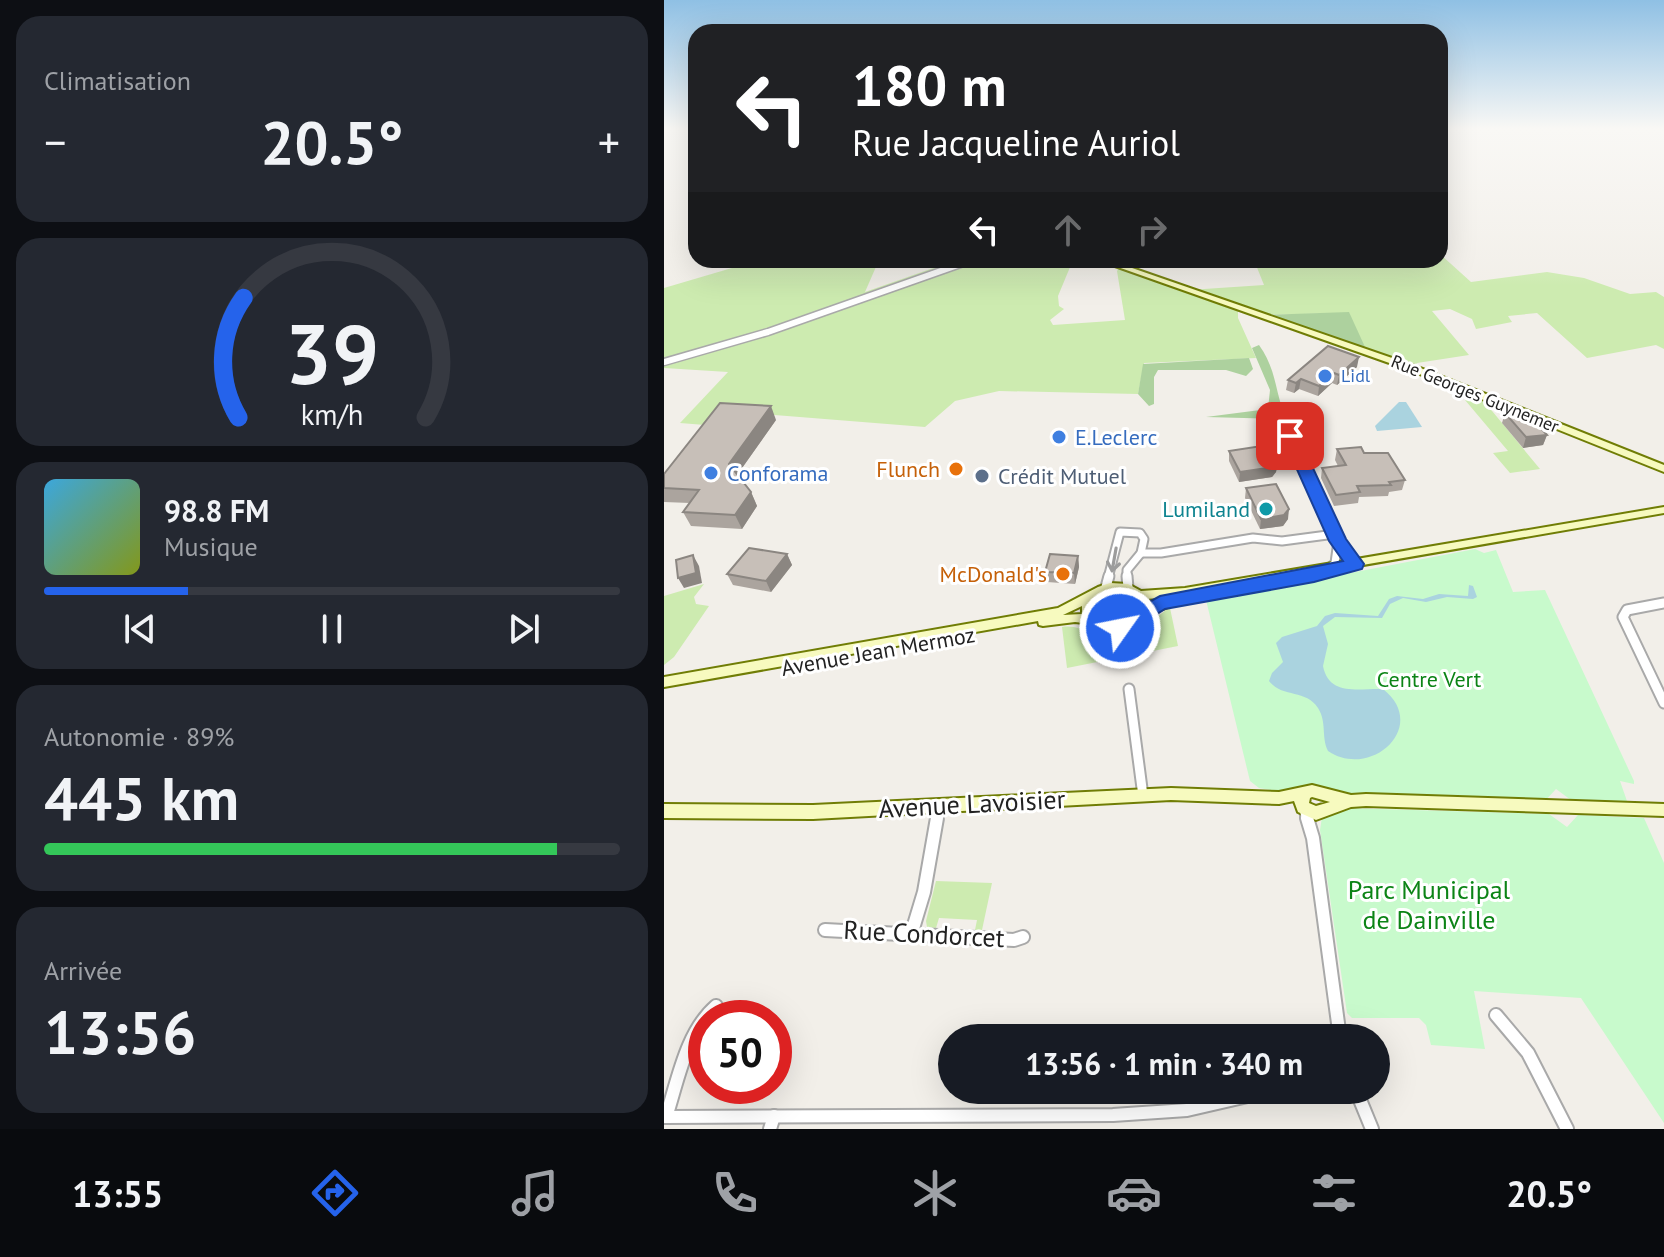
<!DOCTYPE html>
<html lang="fr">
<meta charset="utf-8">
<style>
body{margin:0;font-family:"PT Sans",sans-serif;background:#242831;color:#f1f3f6;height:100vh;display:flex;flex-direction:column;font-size:30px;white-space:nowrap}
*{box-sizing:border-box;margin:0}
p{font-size:26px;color:#9ea1a6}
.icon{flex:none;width:44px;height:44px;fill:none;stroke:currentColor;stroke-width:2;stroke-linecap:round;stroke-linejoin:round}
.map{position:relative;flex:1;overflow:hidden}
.sheet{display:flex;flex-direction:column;gap:16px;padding:16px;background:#0d0f14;width:664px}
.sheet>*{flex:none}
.guide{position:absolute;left:24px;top:24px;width:760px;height:244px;border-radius:24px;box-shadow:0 8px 32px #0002;background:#202124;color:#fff;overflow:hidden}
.speed{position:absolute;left:24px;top:1000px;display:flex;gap:16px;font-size:40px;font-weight:700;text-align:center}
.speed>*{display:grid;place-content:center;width:104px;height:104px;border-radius:50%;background:#171b24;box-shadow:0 8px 32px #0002;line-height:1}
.speed .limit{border:12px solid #d22;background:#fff;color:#111}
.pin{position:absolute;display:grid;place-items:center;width:68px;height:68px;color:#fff;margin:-34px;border-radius:16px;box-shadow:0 4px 12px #0006}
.me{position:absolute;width:88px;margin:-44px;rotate:57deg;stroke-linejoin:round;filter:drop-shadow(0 0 6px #0008)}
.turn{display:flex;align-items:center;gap:28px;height:168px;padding:0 32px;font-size:36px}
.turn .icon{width:104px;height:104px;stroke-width:2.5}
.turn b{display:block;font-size:56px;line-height:68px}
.lanes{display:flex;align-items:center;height:76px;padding:0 32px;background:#0003;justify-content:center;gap:40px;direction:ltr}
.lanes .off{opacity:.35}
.big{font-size:60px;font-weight:700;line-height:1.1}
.sheet .widget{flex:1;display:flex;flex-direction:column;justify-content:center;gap:12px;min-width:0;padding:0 28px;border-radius:24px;background:#242831}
.sheet .dial{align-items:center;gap:0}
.dial svg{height:208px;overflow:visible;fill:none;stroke:#363941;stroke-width:7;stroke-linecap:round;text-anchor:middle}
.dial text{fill:#f1f3f6;stroke:none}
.song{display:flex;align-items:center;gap:24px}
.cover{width:96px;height:96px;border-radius:12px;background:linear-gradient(135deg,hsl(200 70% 55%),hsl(70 70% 35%))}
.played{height:8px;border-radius:4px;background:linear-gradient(90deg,#2563eb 25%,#363941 25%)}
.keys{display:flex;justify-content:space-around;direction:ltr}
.heat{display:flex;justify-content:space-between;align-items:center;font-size:44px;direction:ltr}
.charge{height:12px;border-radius:6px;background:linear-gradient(90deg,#34c759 89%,#363941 0)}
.trip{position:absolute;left:274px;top:1024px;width:452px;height:80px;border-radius:40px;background:#171b24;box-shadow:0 8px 32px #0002;font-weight:700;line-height:80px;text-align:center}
.menu{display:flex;height:128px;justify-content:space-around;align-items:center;background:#090b0e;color:#9ea1a6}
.menu .icon{width:56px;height:56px}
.menu .on{color:#2563eb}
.menu b{font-size:36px;color:#f1f3f6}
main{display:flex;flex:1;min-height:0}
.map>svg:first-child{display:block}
</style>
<main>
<section class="sheet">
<div class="widget"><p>Climatisation</p>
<div class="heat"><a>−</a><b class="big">20.5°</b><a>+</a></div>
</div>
<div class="widget dial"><svg viewBox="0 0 100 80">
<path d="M14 69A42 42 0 1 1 86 69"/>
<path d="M14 69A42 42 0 0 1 16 23" stroke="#2563eb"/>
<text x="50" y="56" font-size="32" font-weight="700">39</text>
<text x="50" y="72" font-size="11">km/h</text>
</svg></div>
<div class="widget">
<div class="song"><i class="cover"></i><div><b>98.8 FM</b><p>Musique</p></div></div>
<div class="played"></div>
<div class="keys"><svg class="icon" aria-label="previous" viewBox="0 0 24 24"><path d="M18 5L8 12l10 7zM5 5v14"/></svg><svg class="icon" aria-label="pause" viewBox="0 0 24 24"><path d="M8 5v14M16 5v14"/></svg><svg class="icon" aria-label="next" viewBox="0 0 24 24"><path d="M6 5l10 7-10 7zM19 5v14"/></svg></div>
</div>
<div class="widget"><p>Autonomie · 89%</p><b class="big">445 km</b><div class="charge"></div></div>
<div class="widget"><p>Arrivée</p><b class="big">13:56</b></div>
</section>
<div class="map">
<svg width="1000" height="1129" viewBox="0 0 1000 1129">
<rect width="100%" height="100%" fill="#f2efe9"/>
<g fill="#cdebb0">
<polygon points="776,254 807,282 883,272 920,278 966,294 992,292 1000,297 1000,349 992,345 923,358 873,313 844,316 848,322 812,329 808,319 786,309 768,311 805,355 753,363 751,369 699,350 685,313 597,315 574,308 574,318 592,358 480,363 474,394 335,391 291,401 261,427 62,411 41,425 16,423 64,372 0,368 0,288 95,260 215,260 201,292 292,260 409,260 394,296 395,306 400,309 386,320 389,325 461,320 453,271 456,267 525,290 600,285 590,260 776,260"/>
<polygon points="814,399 819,400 876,469 846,473 829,453 844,451 801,400"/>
<polygon points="40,584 30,597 32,604 45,606 10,657 0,665 0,596"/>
<polygon points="447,592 459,593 467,598 470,607 462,617 450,620 434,613 434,601"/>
<path d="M506 608 514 646 403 668 398 627C421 623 438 646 465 638 483 632 490 616 506 608Z"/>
<polygon points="272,881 328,883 318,930 311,930 313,920 275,918 272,928 263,927 262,921"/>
</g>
<g fill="#add19e">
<polygon points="685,312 701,347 699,350 597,315"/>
<path d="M595 345C613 370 611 393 622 419L542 417 604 409 606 390 588 348Z"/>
<polygon points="585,358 589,369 582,376 562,370 494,370 490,377 490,404 485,406 474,394 479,364"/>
</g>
<g fill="#c8facc">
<polygon points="811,549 820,553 832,550 849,592 881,590 970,781 970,784 956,781 964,804 911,803 892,789 880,802 607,790 595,788 586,781 542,600 552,600 554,596 613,587"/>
<polygon points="680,808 885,814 903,827 914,815 980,818 1000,863 1000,1123 917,998 810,991 821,1049 767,1045 762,1025 755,1018 688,1018 683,1013 656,830 658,817"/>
</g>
<g fill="#aad3df">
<polygon points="735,402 742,402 758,427 713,431 711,426"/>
<path d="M805 585 809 586 813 597 809 599 783 597 762 602 739 598 726 604 718 618 671 617 659 626 664 644 659 666C665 697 696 688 719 689 766 726 707 780 664 751 657 737 663 722 654 708 642 689 618 698 605 681L608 673 619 662 612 643 618 637 653 626 661 616 671 613 714 616 725 599 733 596 759 599 775 594 804 596Z"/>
</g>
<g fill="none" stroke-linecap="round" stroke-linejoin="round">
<g stroke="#a9a9a9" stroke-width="9">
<polyline id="street-far3" points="0,362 104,332 308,260"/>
</g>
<g stroke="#a9a9a9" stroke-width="11">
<g id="street-far2">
<polyline points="626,436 674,541 691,562 686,566"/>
<polyline points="477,553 497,553 589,538 618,541 671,534"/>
<polyline points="666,567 671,563 674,541"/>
<polyline points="444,578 456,532 476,533 480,539 477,553 463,570 463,578"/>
</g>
</g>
<g stroke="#a9a9a9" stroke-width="13">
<g id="street-far1">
<polyline points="463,576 464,588"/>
<polyline points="442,587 445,576"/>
<polyline points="1000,603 963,610 959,617 1000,703"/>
<polyline points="465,689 479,796"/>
<polyline points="640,809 643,820"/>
<polyline points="273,820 275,807"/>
</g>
</g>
<g stroke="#a9a9a9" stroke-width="16">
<g id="street">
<polyline points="643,818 649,838 676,1038"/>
<polyline points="161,930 350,940 359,937"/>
<polyline points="247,935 260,892 273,818"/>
<polyline points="832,1015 864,1053 903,1129"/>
<polyline points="692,1090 708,1129"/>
<polyline points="0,1117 449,1115 523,1110 609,1090"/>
<path d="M2 1117C14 1080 22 1032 52 1006"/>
<polyline points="106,1129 110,1116"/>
</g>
</g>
<g stroke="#707d05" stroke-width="4">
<g id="secondary">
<polygon points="434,260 445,260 754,367 1000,465 1000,472 748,371"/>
<path d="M1000 507V513L514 597 517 600 515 603 482 615 466 629 462 630H437L428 624 411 622 379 626 375 625 374 621 0 687V677L394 608 434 587 446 583 464 584 477 591 521 588ZM455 590C466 593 474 598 472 610L459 622H440L429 612 431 598 442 593ZM507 597 485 605 482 599ZM418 606V614L399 615Z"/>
<path d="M648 785 687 795 702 794 1000 804V816L702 806 687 807 652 820 634 812 630 801 615 804 507 800 149 819 0 818V804L149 805 507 788 615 792ZM648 797 666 802 652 806 645 803 646 798Z"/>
</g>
</g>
<use href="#street-far3" stroke="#fff" stroke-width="6"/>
<use href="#street-far2" stroke="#fff" stroke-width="7"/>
<use href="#street-far1" stroke="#fff" stroke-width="9"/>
<use href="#street" stroke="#fff" stroke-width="12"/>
<use href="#secondary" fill="#f7fabf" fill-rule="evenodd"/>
</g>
<g fill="#aba49e">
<polygon points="693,367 673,385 668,383 654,396 635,389 630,393 622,390 624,380"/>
<polygon points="841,413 864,420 883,435 879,445 859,448 838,423"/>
<polygon points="112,420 73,475 87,492 93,506 78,529 27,526 19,512 26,503 0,502 0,474"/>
<polygon points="673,449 700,453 741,480 738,490 725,492 724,496 695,497 694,503 670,506 657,478 658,468 674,466 671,460"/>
<polygon points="565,451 614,461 612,472 608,477 575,482 565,461"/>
<polygon points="582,488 624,519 619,526 596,529 581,498"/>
<polygon points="123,554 128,565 107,592 69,585 63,574"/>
<polygon points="414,556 415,567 411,584 383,582 381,572"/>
</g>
<g fill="#8b8681">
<polygon points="695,357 693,367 673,385 675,375"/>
<polygon points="670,373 668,383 654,396 655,386"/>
<polygon points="637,379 635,389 630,393 632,383"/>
<polygon points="107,406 112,420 71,478 65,464"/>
<polygon points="883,435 879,445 859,448 862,437"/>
<polygon points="614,461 612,472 608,477 575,482 576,472"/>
<polygon points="87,492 93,506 78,529 71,515"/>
<polygon points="625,509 624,519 619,526 596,529 597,519"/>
<polygon points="123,554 128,565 107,592 102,581"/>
<polygon points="29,555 35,566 38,583 20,588 14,578"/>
<polygon points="414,556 415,567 411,584 410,573"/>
</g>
<g fill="#c7bfb8" stroke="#8b8681" stroke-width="2">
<polygon points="664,346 695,357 675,375 670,373 655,386 637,379 632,383 624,380"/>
<polygon points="56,403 107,406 65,464 87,492 71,515 19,512 35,490 0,488 0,474"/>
<polygon points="855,411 864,420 869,419 883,435 862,437 841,413"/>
<polygon points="604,445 614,461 609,467 576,472 565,451"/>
<polygon points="697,447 700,453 724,453 741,480 725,482 727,485 693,486 696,492 672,495 658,468 682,465 673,449"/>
<polygon points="612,484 625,509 620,515 597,519 582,488"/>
<polygon points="85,548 123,554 102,581 63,574"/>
<polygon points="386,554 414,556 410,573 381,572"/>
<polygon points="29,555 32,573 14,578 12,560"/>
</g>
<defs><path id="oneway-shaft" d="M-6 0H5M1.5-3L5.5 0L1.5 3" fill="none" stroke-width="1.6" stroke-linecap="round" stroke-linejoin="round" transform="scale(2)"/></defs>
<use stroke="#9c9c9c" href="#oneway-shaft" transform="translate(450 560) rotate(100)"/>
<linearGradient id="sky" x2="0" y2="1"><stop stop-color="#8fc0e4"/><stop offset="0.45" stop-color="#f9f8f5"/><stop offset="1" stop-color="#f9f8f5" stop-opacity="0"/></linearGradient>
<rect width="1000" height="286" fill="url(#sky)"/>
<polygon fill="#2563eb" stroke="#184099" stroke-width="2" points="626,432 634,436 682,539 700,564 698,569 650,582 501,609 463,633 449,633 446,628 449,622 496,596 679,561 665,541 618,436"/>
<g fill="#3f7fe0" stroke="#fff" stroke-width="3">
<circle cx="661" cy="376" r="8"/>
<circle cx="395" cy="437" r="8"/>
<circle cx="47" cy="473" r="8"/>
</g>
<g fill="#e8710a" stroke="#fff" stroke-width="3">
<circle cx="292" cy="469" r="8"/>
<circle cx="399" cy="574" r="8"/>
</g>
<circle fill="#5c6f8a" stroke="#fff" stroke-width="3" cx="318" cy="476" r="8"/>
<circle fill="#0f9aa8" stroke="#fff" stroke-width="3" cx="602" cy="509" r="8"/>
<g text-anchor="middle" stroke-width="6" stroke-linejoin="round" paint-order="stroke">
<g font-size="18" fill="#366cbe" stroke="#fff" text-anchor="start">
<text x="677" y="382">Lidl</text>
</g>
<g font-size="18" fill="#222" stroke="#fff">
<text transform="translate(811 394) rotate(22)" y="6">Rue Georges Guynemer</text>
</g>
<g font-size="22" fill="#366cbe" stroke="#fff" text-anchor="start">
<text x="411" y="445">E.Leclerc</text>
<text x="63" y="481">Conforama</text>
</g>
<g font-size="22" fill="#c56008" stroke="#fff" text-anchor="end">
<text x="276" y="477">Flunch</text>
<text x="383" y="582">McDonald's</text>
</g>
<g font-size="22" fill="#4e5e75" stroke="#fff" text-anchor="start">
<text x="334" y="484">Crédit Mutuel</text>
</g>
<g font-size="22" fill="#0d838f" stroke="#fff" text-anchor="end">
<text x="586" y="517">Lumiland</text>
</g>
<g font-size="22" fill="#222" stroke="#fff">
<text transform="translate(214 651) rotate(-10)" y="8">Avenue Jean Mermoz</text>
</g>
<g font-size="22" fill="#0c8416" stroke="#fff">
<text x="765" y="687">Centre Vert</text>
</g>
<g font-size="26" fill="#222" stroke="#fff">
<text transform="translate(308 804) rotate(-3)" y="9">Avenue Lavoisier</text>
<text transform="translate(260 934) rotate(3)" y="9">Rue Condorcet</text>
</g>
<g font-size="26" fill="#0c8416" stroke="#fff">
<text x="765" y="899">Parc Municipal<tspan x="765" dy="30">de Dainville</tspan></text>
</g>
</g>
</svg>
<div class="speed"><div class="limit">50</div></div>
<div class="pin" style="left:626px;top:436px;background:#d93025"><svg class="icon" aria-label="arrive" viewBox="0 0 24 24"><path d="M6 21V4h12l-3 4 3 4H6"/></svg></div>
<svg class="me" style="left:456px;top:628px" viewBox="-20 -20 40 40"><circle r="17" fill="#2563eb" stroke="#fff" stroke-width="3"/><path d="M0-11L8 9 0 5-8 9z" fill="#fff"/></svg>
<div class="trip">13:56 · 1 min · 340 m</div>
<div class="guide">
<div class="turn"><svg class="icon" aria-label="left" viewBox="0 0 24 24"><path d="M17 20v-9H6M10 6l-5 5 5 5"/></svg><div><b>180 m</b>Rue Jacqueline Auriol</div></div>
<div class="lanes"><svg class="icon" aria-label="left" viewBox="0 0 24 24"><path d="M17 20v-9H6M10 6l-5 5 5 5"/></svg><svg class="icon off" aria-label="ahead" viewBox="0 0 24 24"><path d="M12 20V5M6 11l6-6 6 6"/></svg><svg class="icon off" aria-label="right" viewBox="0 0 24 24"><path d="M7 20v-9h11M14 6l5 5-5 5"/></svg></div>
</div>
</div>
</main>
<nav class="menu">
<b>13:55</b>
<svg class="icon on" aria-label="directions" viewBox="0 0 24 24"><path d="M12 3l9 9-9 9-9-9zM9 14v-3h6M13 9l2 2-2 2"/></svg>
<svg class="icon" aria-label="music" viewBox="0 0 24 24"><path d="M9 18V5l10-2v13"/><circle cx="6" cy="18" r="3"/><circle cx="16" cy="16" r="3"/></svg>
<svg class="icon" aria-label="phone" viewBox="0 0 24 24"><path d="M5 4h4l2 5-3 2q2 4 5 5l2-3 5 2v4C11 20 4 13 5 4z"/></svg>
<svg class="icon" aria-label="climate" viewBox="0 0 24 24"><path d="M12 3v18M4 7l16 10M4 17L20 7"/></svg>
<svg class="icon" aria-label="car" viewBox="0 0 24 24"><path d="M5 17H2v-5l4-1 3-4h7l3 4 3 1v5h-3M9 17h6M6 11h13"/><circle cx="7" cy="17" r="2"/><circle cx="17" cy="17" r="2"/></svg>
<svg class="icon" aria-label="filters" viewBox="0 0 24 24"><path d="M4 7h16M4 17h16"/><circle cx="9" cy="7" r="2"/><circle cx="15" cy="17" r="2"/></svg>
<b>20.5°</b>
</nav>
